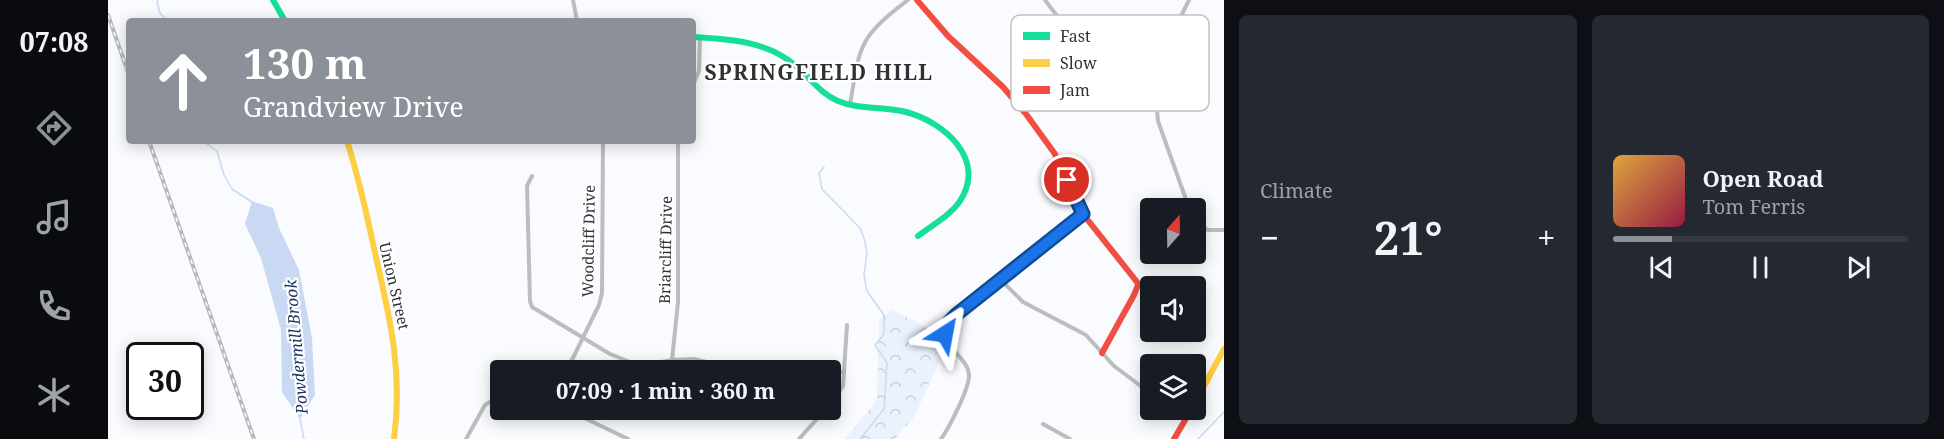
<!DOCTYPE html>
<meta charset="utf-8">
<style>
body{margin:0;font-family:"Noto Serif",serif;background:#242831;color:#f1f3f6;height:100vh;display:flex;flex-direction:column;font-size:22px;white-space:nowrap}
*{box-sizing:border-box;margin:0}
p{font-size:20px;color:#9ea1a6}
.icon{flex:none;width:33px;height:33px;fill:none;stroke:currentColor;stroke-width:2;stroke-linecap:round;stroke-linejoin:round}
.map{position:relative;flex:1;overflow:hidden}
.side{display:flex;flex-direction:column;gap:15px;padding:15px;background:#0d0f14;width:720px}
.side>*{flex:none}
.guide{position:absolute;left:18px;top:18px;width:570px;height:126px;border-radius:6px;box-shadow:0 3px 15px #0003;background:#8c9099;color:#fff;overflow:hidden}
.needle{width:39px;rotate:20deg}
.controls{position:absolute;left:1032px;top:198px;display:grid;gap:12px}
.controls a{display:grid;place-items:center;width:66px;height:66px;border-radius:6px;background:#171b24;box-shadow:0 3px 15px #0003;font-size:30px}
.speed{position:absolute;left:18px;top:342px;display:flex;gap:12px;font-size:30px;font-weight:700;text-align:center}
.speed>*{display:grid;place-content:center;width:78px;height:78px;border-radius:50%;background:#171b24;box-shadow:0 3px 15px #0003;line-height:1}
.speed .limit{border:3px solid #111;border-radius:9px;background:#fff;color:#111}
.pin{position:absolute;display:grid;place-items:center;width:51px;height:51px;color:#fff;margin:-26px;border:3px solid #fff;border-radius:50%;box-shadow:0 2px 6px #0007}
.me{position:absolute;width:66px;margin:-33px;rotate:34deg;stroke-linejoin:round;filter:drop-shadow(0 0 4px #0008)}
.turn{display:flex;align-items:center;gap:21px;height:126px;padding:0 18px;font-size:27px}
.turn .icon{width:78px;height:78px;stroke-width:2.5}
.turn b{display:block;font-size:42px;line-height:51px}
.big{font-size:45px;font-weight:700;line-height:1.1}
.side .widget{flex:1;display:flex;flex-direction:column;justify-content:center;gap:9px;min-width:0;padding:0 21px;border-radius:9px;background:#242831}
.song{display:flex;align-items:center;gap:18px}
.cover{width:72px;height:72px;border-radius:9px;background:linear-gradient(135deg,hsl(40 70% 55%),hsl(340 70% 35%))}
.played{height:6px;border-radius:3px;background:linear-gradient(90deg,#8c9099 20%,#363941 20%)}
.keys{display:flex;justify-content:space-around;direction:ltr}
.heat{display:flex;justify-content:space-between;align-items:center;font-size:33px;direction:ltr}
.side .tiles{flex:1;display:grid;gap:15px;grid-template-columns:repeat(2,1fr)}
.trip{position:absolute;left:382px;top:360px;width:351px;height:60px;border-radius:6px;background:#171b24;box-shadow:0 3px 15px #0003;font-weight:700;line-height:60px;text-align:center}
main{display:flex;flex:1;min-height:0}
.menu{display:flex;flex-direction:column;width:108px;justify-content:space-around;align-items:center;background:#090b0e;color:#9ea1a6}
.menu .icon{width:42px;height:42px}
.menu .selected{color:#8c9099}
.menu b{font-size:27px;color:#f1f3f6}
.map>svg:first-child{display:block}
</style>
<main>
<nav class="menu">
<b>07:08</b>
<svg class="icon selected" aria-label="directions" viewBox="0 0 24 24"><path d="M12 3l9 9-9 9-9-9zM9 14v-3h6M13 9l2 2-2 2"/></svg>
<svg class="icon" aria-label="music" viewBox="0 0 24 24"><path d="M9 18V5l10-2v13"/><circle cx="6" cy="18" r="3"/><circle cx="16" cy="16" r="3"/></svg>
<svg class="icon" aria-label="phone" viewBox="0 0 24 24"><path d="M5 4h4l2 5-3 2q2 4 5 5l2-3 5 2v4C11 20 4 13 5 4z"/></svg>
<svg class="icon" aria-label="climate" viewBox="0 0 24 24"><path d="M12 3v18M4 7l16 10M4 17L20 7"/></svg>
</nav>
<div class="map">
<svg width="1116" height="439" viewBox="0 0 1116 439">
<defs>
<pattern id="forest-crowns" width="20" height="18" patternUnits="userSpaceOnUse" patternTransform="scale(1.5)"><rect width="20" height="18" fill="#eaf2fe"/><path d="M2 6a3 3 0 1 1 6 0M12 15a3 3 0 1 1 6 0" fill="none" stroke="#c9d0da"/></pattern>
</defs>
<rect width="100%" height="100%" fill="#f9fbfe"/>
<polygon fill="url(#forest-crowns)" points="784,310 831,334 837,350 806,417 787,439 737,439 769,400 771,320"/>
<polygon fill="#cad9f3" points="144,201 165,208 171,228 191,270 204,338 207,395 192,419 174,392 173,330 153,258 137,224"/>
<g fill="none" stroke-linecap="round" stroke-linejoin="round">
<g stroke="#cad9f3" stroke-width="1.5">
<polyline points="50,0 49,2 52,13 59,21"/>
<polyline points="95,141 109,151 116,175 124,189 144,202"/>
<polyline points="716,167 711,173 714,189 752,228 756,238 759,253 756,275 759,291 776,315 776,334 767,345 779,363 776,409 752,439"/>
<polyline points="192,419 196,439"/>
<polyline points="1090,439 1116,412"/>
</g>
<g stroke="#bcbdbf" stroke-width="4">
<polyline points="465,0 469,21"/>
<polyline points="937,0 968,41 976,48 1055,70"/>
<polyline points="585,85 591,71 592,38"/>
<path d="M742 105C752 45 750 38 800 0"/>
<polyline points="424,176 419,186 422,301 424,307 502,354 532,366 564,360 586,359 632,370"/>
<polyline points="1081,208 1050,121 1048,100 1066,30 1081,0"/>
<polyline points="975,214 893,280 915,302 978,335 1006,366 1042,393"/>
<polyline points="1088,222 1100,230 1116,230"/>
<polyline points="564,360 570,302 570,141"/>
<polyline points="459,370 491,305 494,293 495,141"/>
<polyline points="723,372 736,372"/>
<polyline points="723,403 735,386 739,325"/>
<polyline points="460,410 520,439"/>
<polyline points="1068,410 1079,416"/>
<polyline points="935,424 962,439"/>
<polyline points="358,439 377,405 382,402 393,399"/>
<polyline points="691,439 717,410"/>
<path d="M833 439C841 428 862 387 861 375 860 356 830 346 839 326 845 313 880 289 893 280"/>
</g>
<g stroke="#16e098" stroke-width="6">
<polyline points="165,0 177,21"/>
<path d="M585 37C622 39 659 41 688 66 702 78 713 94 730 101 751 110 775 106 798 112 836 122 879 159 852 201 842 216 824 225 810 236"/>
</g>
<g stroke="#ffcf43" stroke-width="6">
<path d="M239 141C251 178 259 215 267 253 282 318 295 371 286 439"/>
<polyline points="1088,401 1116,349"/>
</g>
<g stroke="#f24e42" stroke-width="6">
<polyline points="809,0 840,36 895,87 918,114 947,154 975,214 1029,282 1030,285 1026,295 994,353"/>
<polyline points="1066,439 1083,410"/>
</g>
<g stroke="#b6b8ba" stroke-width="4">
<g id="rail">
<polyline points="0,15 21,75"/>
<polyline points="41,141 146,439"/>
</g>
</g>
<use href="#rail" stroke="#fff" stroke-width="1.5" stroke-dasharray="4.5" stroke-linecap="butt"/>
</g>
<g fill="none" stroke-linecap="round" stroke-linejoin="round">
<g stroke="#114b97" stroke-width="15">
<polyline id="route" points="837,334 841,322 849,314 975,214 959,180"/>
</g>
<use href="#route" stroke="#1a73e8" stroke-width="10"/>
</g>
<g text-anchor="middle" stroke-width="4.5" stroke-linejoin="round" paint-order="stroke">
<g font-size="15" fill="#2f3135" stroke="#fff">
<text transform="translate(481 241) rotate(-89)" y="5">Woodcliff Drive</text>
<text transform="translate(558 250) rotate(-89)" y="5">Briarcliff Drive</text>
<text transform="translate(286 286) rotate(77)" y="5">Union Street</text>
</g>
<g font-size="16" font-style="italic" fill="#1c3561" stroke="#fff">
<text transform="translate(188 347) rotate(-95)" y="6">Powdermill Brook</text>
</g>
<g font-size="21" font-weight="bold" letter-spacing="1.5" fill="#2f3135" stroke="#fff">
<text x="711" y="80">SPRINGFIELD HILL</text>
</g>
</g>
<rect x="903" y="15" width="198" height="96" rx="9" fill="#fff" stroke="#c1c1c2" stroke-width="1.5"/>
<rect x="915" y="32" width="27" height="8" fill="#16e098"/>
<rect x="915" y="59" width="27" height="8" fill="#ffcf43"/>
<rect x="915" y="86" width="27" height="8" fill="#f24e42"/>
<g font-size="16" fill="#2f3135">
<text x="952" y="42">Fast</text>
<text x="952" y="69">Slow</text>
<text x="952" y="96">Jam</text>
</g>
</svg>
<div class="controls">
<a><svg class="needle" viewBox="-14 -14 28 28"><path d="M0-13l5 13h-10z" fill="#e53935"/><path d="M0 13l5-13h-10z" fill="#9ea1a6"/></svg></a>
<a><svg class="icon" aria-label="sound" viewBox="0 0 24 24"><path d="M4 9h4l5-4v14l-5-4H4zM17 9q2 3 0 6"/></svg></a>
<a><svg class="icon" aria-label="layers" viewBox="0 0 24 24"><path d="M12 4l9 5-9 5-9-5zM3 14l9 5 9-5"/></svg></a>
</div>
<div class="speed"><div class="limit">30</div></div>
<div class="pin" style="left:959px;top:180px;background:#d93025"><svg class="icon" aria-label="arrive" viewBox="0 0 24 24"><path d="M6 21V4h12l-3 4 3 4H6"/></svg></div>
<svg class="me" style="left:837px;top:334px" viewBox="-20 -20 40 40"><path d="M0-17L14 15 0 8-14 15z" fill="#1a73e8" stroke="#fff" stroke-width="4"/></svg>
<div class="trip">07:09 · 1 min · 360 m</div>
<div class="guide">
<div class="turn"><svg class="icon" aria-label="ahead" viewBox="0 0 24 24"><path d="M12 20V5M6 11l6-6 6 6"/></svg><div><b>130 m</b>Grandview Drive</div></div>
</div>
</div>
<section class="side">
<div class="tiles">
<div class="widget"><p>Climate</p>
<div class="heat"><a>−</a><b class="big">21°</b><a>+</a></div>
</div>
<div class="widget">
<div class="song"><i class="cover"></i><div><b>Open Road</b><p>Tom Ferris</p></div></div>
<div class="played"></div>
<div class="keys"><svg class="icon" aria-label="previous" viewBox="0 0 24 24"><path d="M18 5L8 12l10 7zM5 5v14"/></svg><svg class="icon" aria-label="pause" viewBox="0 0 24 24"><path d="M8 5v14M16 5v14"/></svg><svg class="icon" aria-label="next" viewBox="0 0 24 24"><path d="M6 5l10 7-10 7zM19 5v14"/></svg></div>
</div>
</div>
</section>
</main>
